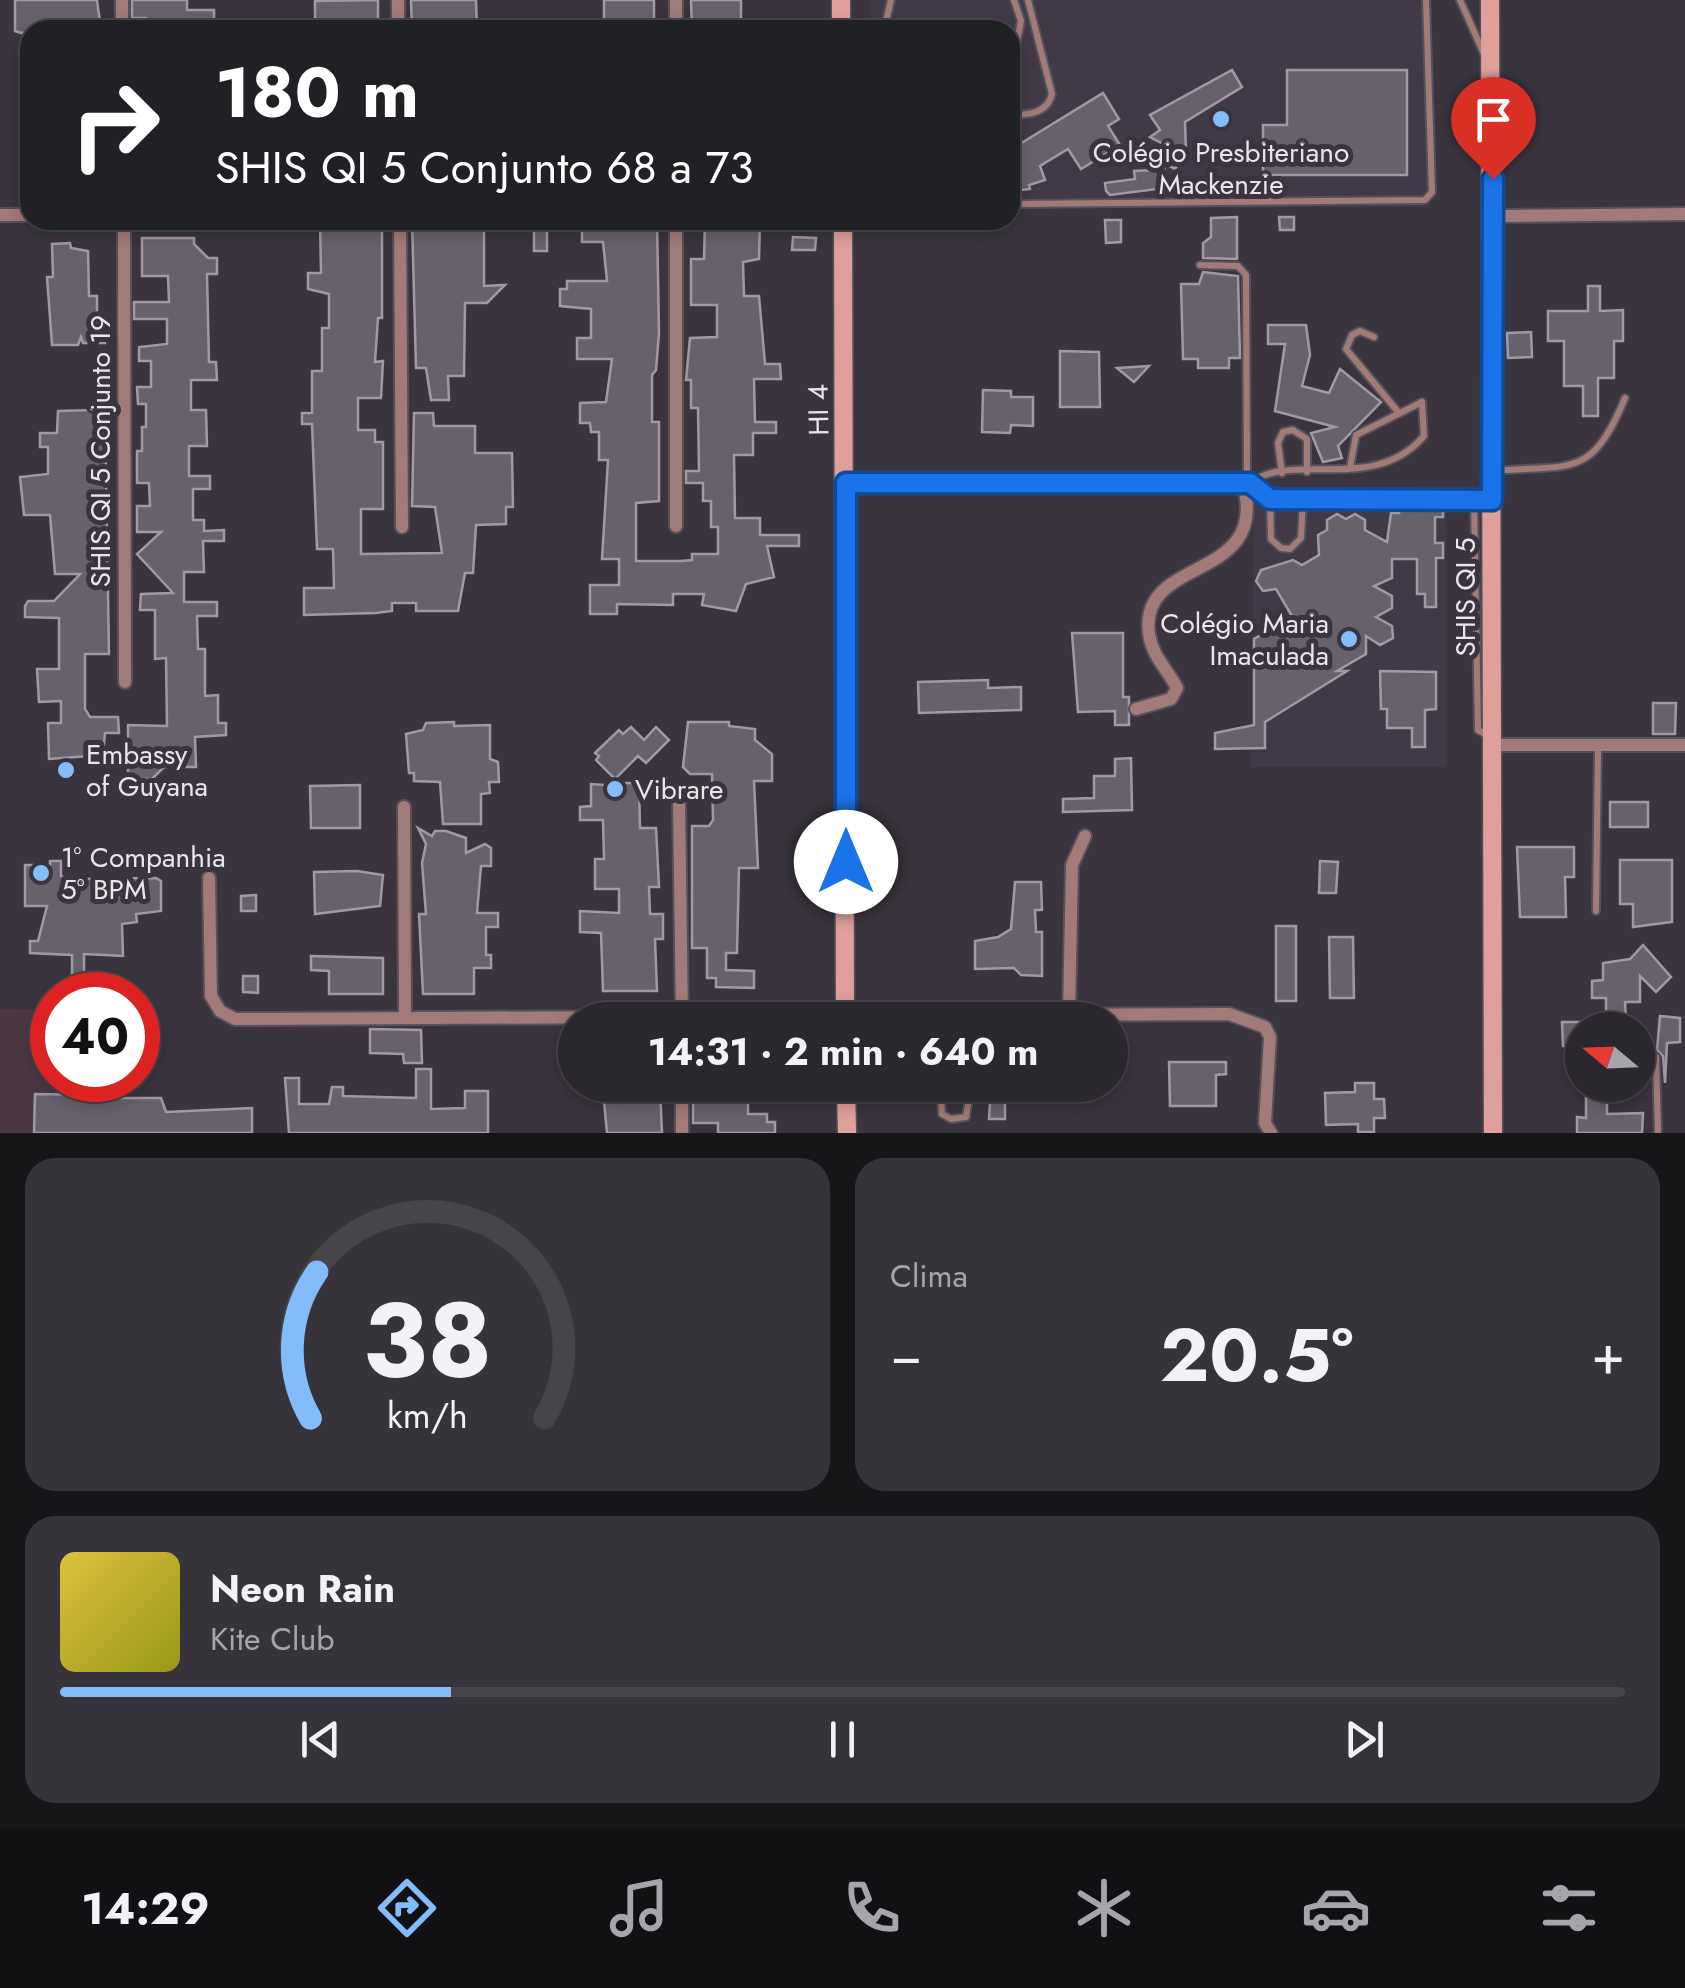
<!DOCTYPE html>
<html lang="pt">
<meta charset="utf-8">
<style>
body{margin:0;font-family:Jost,sans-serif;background:#37333a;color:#f1f3f6;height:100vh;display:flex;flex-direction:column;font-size:38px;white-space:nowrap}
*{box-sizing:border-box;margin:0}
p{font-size:32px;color:#a6a5aa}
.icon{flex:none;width:55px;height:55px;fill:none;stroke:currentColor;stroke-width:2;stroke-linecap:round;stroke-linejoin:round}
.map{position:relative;height:1133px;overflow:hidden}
.sheet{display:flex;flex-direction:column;gap:25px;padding:25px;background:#181519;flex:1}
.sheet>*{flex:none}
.banner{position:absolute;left:20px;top:20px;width:1000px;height:210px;border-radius:30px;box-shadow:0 5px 15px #0003,0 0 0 2px #47444a;background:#202124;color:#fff;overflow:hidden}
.needle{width:65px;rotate:289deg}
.buttons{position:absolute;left:1565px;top:1012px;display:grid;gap:20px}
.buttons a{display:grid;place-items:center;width:90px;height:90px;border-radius:50%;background:#2b272e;box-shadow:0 5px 15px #0003,0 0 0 2px #47444a;font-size:50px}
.speed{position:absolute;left:30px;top:972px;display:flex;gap:20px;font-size:50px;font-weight:700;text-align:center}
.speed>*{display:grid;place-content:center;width:130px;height:130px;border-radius:50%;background:#2b272e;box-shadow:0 5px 15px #0003,0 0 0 2px #47444a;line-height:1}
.speed .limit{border:15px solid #d22;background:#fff;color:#111}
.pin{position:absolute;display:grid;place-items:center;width:85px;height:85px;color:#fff;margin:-102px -42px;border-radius:50% 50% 50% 0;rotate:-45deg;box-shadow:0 0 10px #0007}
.pin .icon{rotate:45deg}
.me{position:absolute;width:110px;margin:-55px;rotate:0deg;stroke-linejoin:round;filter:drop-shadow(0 0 8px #0008)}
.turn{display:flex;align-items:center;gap:35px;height:210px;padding:0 30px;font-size:45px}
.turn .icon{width:130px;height:130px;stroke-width:2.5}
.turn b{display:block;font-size:70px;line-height:85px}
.big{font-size:75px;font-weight:700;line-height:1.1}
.sheet .card{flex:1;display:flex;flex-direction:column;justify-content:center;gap:15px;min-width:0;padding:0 35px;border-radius:30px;background:#37333a}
.sheet .dial{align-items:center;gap:0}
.dial svg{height:260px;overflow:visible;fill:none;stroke:#47444a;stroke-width:7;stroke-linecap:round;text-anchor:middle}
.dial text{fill:#f1f3f6;stroke:none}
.song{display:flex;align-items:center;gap:30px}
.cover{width:120px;height:120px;border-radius:15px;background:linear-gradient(135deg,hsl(50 70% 55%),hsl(60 70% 35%))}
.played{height:10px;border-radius:5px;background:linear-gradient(90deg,#83bcfb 25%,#47444a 25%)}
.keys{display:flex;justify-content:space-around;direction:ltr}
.heat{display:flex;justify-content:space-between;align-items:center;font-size:55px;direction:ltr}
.sheet .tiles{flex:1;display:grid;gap:25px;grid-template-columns:1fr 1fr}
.card:last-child{grid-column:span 2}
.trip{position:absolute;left:558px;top:1002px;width:570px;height:100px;border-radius:50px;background:#2b272e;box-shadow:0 5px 15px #0003,0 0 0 2px #47444a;font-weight:700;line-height:100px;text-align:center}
.tabs{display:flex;height:160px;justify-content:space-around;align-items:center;background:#111012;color:#a6a5aa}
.tabs .icon{width:70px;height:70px}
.tabs .selected{color:#83bcfb}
.tabs b{font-size:45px;color:#f1f3f6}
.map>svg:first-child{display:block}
</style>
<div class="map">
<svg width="1685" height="1133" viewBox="0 0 1685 1133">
<rect width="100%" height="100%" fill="#39343d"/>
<polygon fill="#493843" points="0,1009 52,1009 52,1080 70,1080 70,1133 0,1133"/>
<g fill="#423948">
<polygon points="870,0 1432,0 1431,207 1010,208 1010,30 870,30"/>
<polygon points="1254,496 1446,512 1447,767 1251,767"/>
</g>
<g fill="#67616b" stroke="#a19aa5" stroke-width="2.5">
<polygon points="15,0 97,0 101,30 21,33 15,31"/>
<polygon points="132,0 187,0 187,10 214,10 214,22 196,22 196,30 146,30 146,18 132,18"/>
<polygon points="378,0 378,30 315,30 315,1"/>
<polygon points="411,0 476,0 477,30 412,30"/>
<rect x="604" y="0" width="50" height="30"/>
<polygon points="691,0 741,0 741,30 692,30"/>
<polygon points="1232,70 1242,87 1185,122 1186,152 1175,169 1164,163 1165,188 1110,195 1106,191 1105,183 1135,179 1134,171 1154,170 1167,146 1150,137 1160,130 1150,115"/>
<polygon points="1287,70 1407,70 1407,175 1263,175 1263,125 1287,125"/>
<polygon points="1103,93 1119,119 1108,126 1120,145 1081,169 1068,149 1040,166 1045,180 1029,185 1030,189 1010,191 1010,143 1023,142"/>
<polygon points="1237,217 1237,259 1203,258 1203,243 1211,237 1211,218"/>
<polygon points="1279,217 1294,217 1294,230 1280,230"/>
<polygon points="320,220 382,220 382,318 378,318 375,362 383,361 381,398 358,398 358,430 375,430 375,442 383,442 383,509 361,509 361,554 442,553 435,507 412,506 414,413 433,413 434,426 475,426 475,453 512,453 513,507 506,507 506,524 476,525 473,573 465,573 458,611 416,611 416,603 392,603 392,611 376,613 304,615 304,588 334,588 333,549 317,549 312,424 302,424 302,413 312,413 312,371 322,371 322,328 329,328 329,294 308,289 308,273 321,273"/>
<polygon points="412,220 484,220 484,286 505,285 487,303 465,303 464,376 448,376 449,400 431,400 426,368 416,368"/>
<rect x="534" y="220" width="13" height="31"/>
<polygon points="657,220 659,333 656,370 652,375 652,422 659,422 659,501 636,503 636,561 682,561 692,560 692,554 718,554 718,527 711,527 711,501 703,501 703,483 686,483 686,471 699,471 698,408 691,408 691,380 686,380 690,338 717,337 717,305 691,305 691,259 704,259 705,220 760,220 759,259 743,262 744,296 759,296 765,364 780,364 781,379 754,379 755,422 776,422 776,433 753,433 753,455 734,455 735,518 760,518 760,535 799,535 799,546 767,546 774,577 746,584 736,611 702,605 704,594 673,594 673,605 617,604 617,614 590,614 590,585 619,585 619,559 602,559 608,460 599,460 599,432 591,432 590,423 580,423 580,403 606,402 612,359 577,359 577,338 591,338 591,309 560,306 560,289 567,289 567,281 607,281 603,242 582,242 582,221"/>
<polygon points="1105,220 1121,220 1121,242 1106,243"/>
<polygon points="793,237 816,238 815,250 792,250"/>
<polygon points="142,238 194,238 194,244 208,258 217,258 217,274 207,274 209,362 216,362 217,380 191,380 191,410 206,410 207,446 189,446 189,476 210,476 210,489 193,489 193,520 204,520 204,531 224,530 224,541 203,541 204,572 184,572 184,602 217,602 217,616 197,616 198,649 205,649 205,696 218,695 218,723 226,723 226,735 195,737 196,767 164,767 152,779 128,779 128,725 167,726 166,658 155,659 155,610 140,610 141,594 173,593 137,554 161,532 137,532 137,506 150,506 149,483 137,483 137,451 142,451 142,427 146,427 146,404 138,404 137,387 151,387 151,361 139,361 139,347 167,344 167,319 134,319 134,302 169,302 168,276 142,276"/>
<polygon points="70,243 71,248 88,251 89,296 97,296 97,328 104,328 105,343 83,343 81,337 78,345 52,345 47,277 53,277 52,244"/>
<polygon points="1203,272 1238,276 1240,358 1229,358 1229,368 1198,368 1198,359 1183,359 1181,284 1199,284"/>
<polygon points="1588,286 1600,286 1600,311 1623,310 1623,341 1614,341 1614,378 1598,378 1598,416 1583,416 1583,386 1564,386 1564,341 1548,341 1548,311 1588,311"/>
<polygon points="1268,325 1306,325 1310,355 1302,386 1329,393 1340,369 1381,402 1338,446 1342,458 1323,462 1311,433 1335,427 1275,411 1285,344 1268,344"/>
<polygon points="1531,332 1532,357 1508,358 1507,333"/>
<polygon points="1060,351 1099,352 1100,407 1060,407"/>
<polygon points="1149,366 1134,382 1117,368"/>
<polygon points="983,390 1011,391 1011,397 1033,397 1033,426 1011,425 1010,433 982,432"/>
<polygon points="95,410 95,424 105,419 109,654 85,654 85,709 90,717 118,717 119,733 105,733 103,755 49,759 48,723 61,723 61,701 39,702 37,669 59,669 59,618 25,617 25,606 28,601 54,601 80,574 55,574 50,515 24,515 20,477 48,474 48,447 40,447 40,433 57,433 58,411"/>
<polygon points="1399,507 1443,507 1443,517 1435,517 1435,543 1443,543 1443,558 1436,558 1436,607 1425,607 1425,594 1417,594 1417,559 1392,559 1392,578 1374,586 1392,596 1392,608 1376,617 1392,626 1393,638 1380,645 1366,636 1366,654 1337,671 1347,671 1265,722 1265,748 1215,749 1215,733 1254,725 1254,639 1292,616 1276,589 1263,591 1256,581 1261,570 1293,560 1302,565 1319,555 1318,535 1327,530 1327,520 1337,514 1346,519 1355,514 1365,520 1365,530 1387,542 1391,513 1399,513"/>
<polygon points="1072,633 1123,633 1123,697 1129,697 1129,725 1115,725 1115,711 1078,712"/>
<polygon points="1380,671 1436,672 1436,709 1425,710 1425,747 1412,747 1412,728 1387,728 1387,709 1381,709"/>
<polygon points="988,680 988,688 1021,687 1021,710 919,713 918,682"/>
<polygon points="1653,703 1676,703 1675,734 1653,734"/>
<polygon points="454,722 454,726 490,725 490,759 498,762 499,782 489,782 490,793 481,794 481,824 443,824 440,782 414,781 414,773 409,773 406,734 423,730 426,723"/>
<polygon points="688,722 729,722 729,726 755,729 755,740 772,754 772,781 754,781 758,868 739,868 737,953 726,953 726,970 754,971 754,988 716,987 716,978 707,978 707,948 692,948 692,826 709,826 713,820 712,774 690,774 683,767"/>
<polygon points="631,727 644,740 656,727 669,740 646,763 638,756 615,779 596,760 599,756 595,753 619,730 623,734"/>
<polygon points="1131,758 1132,810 1063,812 1063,799 1094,798 1094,776 1115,776 1115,759"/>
<polygon points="619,783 639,783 640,828 656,828 659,887 649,887 650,914 663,914 663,939 655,939 657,991 603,991 601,933 580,932 580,911 619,913 619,889 595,889 595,859 604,859 603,820 580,820 580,807 591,806 591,784 621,786"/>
<polygon points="360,785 360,828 311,828 310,786"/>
<rect x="1610" y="802" width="38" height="25"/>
<polygon points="418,828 432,836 435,831 446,831 466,838 466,853 485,844 491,848 491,866 481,866 477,913 498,913 498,927 486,927 486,955 491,955 491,968 474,968 474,994 423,994 419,914 426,914 422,863 426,844"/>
<polygon points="1517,847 1574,847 1574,877 1565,877 1566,917 1520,917"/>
<polygon points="1620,860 1672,860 1672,922 1633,927 1633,904 1620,904"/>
<polygon points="50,861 61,861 61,876 69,879 156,878 161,881 161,911 136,914 137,922 122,924 123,956 84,954 84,976 72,976 72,955 30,953 30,941 38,941 47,906 25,906 25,865 50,865"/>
<polygon points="1320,861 1338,862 1336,893 1319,893"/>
<polygon points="357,871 383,875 380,906 315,914 314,872"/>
<polygon points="1015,882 1041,882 1042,910 1035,910 1036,932 1042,932 1042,976 1021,975 1014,968 975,969 975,941 998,937 1011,929"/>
<polygon points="256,895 256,911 241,911 241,896"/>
<rect x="1276" y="926" width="20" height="75"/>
<polygon points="1329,937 1353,937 1354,998 1330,998"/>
<polygon points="1643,945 1671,977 1656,992 1640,976 1640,1002 1625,1002 1626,1019 1606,1018 1606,998 1592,998 1592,981 1603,980 1603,963 1630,959"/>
<polygon points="311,956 383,958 383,994 329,994 329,971 311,970"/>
<polygon points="243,976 258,976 258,993 243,992"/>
<polygon points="1660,1016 1680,1018 1680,1042 1667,1043 1665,1083 1663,1056 1657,1050"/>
<polygon points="1562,1022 1582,1022 1582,1046 1563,1046"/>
<polygon points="370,1029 421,1030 422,1063 404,1063 403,1054 370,1053"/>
<polygon points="1169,1062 1226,1062 1226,1074 1216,1075 1216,1106 1170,1106"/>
<polygon points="416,1069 431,1069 431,1109 465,1108 465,1091 488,1091 488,1133 289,1133 285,1078 299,1078 299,1104 329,1104 332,1087 343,1087 343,1096 416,1098"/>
<polygon points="90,1080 114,1080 115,1098 161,1098 166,1112 252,1108 252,1133 34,1133 35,1094 90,1095"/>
<polygon points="1355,1083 1374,1083 1374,1099 1384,1099 1385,1118 1374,1118 1374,1132 1358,1132 1358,1124 1326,1125 1325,1093 1355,1092"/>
<polygon points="693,1085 748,1085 748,1114 767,1114 767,1122 775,1122 775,1133 718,1133 718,1123 693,1123"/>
<polygon points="991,1085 1005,1085 1005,1119 989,1119"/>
<polygon points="623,1087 660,1087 662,1133 607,1133 603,1091"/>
<polygon points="1586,1094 1607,1094 1607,1114 1643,1113 1642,1133 1577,1133 1577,1117 1586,1118"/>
</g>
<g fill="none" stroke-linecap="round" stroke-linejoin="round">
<g stroke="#555059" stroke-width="10">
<g id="lane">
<polyline points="1460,0 1484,54"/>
<polyline points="884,30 891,0"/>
<polyline points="1010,78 1021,21 1014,0"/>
<path d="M1010 115C1027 115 1047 114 1052 94L1028 0"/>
<polyline points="1010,204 1425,200 1432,192 1426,0"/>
<polyline points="1200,265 1238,266 1246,275 1247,482"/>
<polyline points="1374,337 1360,331 1352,335 1346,349 1399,413"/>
<path d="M1350 468 1356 435 1422 402 1424 436C1373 495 1294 450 1250 483L1270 499 1490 501"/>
<path d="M1493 471C1572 464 1591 480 1625 398"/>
<polyline points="1282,473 1278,443 1283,432 1293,430 1307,439 1307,472"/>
<polyline points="1270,499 1271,539 1281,548 1290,549 1301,538 1303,499"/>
<polyline points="1474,500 1478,730 1489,736"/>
<polyline points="1596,911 1598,747"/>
<polyline points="1656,1057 1658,1133"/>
<polyline points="940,1085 942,1114 951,1119 966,1117 969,1098 981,1096 984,1085"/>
<polyline points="940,1095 969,1098"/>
</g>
</g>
<g stroke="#555059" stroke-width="16">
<g id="street">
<polyline points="122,0 122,30"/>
<polyline points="676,0 676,30"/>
<polyline points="398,30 398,0"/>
<polyline points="0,215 30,215"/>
<polyline points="1494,216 1685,214"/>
<polyline points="124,220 125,682"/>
<polyline points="400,220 402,527"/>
<polyline points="846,483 1250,483"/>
<polyline points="676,526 676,220"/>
<path d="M1136 709 1171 699 1177 688C1168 670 1152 656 1149 634 1138 554 1271 584 1243 483"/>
<polyline points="1493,745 1685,745"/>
<polyline points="679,800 682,1020"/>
<polyline points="404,807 405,1015"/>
<polyline points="209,878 211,996 220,1011 235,1019 1229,1014 1265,1027 1270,1037 1265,1123 1271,1133"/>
<polyline points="1069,1014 1072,865 1085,836"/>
<polyline points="682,1133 682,1085"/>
</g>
</g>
<g stroke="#555059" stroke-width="21">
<g id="secondary">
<polyline points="841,0 841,30"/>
<polyline points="1490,0 1493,1133"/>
<polyline points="843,220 845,1020"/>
<polyline points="846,1085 847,1133"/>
</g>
</g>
<use href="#lane" stroke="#a27a77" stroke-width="6"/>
<use href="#street" stroke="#a27a77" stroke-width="12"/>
<use href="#secondary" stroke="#df9f9b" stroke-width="18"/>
</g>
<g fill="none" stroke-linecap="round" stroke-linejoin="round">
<g stroke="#114b97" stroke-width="25">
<polyline id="route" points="846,862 846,483 1250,483 1270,499 1492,500 1493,179"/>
</g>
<use href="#route" stroke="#1a73e8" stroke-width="18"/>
</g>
<g fill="#83bcfb" stroke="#39343d" stroke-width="4">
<circle cx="1221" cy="119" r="10"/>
<circle cx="1349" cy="639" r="10"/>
<circle cx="66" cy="770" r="10"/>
<circle cx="615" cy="789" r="10"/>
<circle cx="41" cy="873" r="10"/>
</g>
<g text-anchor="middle" stroke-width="10" stroke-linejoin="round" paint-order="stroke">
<g font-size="28" fill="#e9e5eb" stroke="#39343d" text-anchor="start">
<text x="1221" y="162" text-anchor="middle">Colégio Presbiteriano<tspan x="1221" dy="32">Mackenzie</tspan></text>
<text x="1329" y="633" text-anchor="end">Colégio Maria<tspan x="1329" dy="32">Imaculada</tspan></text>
<text x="86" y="764">Embassy<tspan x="86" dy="32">of Guyana</tspan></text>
<text x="635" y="799">Vibrare</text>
<text x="61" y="867">1° Companhia<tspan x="61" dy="32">5° BPM</tspan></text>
</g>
<g font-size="28" fill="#e9e5eb" stroke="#39343d">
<text transform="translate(818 410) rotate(-91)" y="10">HI 4</text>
<text transform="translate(100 451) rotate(-90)" y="10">SHIS QI 5 Conjunto 19</text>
<text transform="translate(1465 597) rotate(-90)" y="10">SHIS QI 5</text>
</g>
</g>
</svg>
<div class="buttons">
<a><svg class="needle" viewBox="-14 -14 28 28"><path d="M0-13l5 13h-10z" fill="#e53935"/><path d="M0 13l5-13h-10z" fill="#a6a5aa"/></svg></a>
</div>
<div class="speed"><div class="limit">40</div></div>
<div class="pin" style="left:1493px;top:179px;background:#d93025"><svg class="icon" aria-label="arrive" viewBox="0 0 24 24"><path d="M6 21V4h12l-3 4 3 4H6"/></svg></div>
<svg class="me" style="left:846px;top:862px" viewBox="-20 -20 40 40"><circle r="19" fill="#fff"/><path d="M0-13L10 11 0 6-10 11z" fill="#1a73e8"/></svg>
<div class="trip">14:31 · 2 min · 640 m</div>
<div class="banner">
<div class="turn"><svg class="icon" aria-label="right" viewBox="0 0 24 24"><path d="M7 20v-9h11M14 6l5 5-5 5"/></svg><div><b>180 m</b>SHIS QI 5 Conjunto 68 a 73</div></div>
</div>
</div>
<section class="sheet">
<div class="tiles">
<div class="card dial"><svg viewBox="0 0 100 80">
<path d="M14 69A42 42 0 1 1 86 69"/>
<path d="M14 69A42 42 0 0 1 16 24" stroke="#83bcfb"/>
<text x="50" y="56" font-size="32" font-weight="700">38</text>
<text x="50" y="72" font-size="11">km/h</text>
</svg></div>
<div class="card"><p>Clima</p>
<div class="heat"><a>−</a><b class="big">20.5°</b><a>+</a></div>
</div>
<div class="card">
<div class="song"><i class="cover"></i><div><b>Neon Rain</b><p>Kite Club</p></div></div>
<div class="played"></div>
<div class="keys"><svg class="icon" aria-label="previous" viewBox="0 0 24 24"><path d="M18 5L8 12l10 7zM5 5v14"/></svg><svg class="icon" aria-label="pause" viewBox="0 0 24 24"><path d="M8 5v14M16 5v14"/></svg><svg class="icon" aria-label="next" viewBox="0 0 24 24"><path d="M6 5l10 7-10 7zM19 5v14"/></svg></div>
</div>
</div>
</section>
<nav class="tabs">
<b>14:29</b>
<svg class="icon selected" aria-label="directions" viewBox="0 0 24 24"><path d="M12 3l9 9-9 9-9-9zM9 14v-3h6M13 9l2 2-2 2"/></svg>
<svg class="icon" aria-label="music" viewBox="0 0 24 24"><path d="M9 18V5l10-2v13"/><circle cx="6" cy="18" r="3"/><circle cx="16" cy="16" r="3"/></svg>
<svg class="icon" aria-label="phone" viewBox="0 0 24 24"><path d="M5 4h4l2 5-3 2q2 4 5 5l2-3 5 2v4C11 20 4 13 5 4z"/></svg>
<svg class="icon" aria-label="climate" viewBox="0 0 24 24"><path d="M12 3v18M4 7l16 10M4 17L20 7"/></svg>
<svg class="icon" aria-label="car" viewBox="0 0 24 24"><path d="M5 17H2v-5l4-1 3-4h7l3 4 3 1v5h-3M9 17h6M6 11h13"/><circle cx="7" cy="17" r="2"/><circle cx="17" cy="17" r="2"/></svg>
<svg class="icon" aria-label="filters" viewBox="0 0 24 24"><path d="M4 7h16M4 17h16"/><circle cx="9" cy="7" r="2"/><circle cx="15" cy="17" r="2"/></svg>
</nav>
